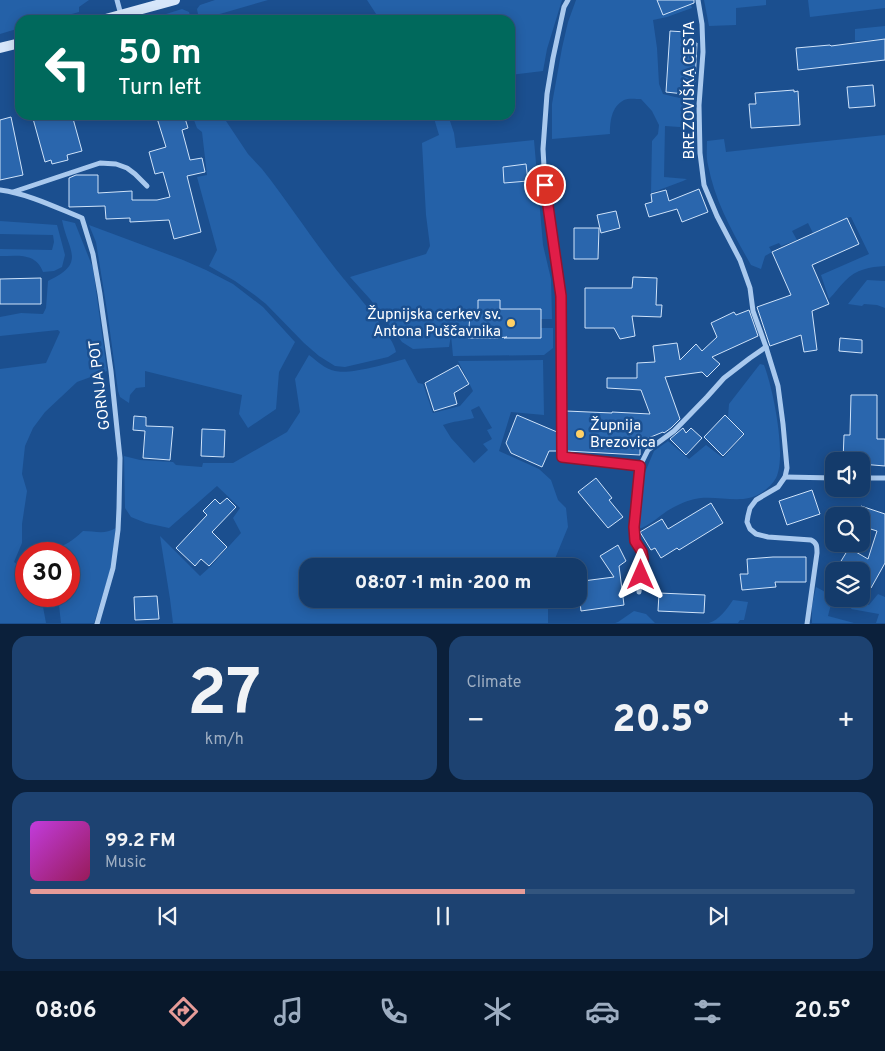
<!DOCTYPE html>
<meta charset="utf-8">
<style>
body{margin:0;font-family:Overpass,sans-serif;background:#1d4271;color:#f1f3f6;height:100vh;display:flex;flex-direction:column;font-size:19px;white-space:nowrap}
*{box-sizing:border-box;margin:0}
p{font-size:16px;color:#9dadc1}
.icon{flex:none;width:28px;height:28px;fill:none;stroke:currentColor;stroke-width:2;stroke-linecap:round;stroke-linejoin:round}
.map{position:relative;height:624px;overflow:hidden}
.details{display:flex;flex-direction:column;gap:12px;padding:12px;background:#0b203b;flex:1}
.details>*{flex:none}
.top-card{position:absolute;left:15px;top:15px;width:500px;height:105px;border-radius:15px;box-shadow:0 2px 12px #0003,0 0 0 1px #33557e;background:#00695c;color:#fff;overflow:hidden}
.buttons{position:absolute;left:825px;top:452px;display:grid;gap:10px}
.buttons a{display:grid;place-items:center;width:45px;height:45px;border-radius:10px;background:#143b6b;box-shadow:0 2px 12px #0003,0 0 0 1px #33557e;font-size:25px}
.speed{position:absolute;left:15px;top:542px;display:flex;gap:10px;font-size:25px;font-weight:700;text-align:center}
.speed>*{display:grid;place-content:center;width:65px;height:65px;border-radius:50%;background:#143b6b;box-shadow:0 2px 12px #0003,0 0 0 1px #33557e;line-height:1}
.speed .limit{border:8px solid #d22;background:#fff;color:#111}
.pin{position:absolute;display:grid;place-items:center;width:42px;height:42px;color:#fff;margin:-21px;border:2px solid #fff;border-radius:50%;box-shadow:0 1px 5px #0007}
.me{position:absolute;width:55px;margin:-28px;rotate:0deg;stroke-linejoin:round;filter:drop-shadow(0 0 4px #0008)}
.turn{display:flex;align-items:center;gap:18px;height:105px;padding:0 20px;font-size:22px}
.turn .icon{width:65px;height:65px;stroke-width:2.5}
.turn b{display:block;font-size:35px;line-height:42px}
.big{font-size:38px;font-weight:800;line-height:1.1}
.details .tile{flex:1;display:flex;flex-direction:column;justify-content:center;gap:8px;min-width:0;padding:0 18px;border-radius:15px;background:#1d4271}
.details .dial{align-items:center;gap:0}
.dial b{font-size:65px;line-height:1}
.song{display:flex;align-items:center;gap:15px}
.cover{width:60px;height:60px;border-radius:8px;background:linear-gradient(135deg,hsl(290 70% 55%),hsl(330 70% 35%))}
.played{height:5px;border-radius:2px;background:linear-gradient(90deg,#e69b98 60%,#33557e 60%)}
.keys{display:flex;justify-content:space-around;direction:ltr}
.heat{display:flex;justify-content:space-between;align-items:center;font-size:28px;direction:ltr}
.details .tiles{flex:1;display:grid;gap:12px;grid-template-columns:1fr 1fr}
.tile:last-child{grid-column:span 2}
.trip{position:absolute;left:299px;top:558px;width:288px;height:50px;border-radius:15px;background:#143b6b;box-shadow:0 2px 12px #0003,0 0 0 1px #33557e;font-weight:800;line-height:50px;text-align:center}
.menu{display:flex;height:80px;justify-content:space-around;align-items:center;background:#08182b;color:#9dadc1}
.menu .icon{width:35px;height:35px}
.menu .selected{color:#e69b98}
.menu b{font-size:22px;color:#f1f3f6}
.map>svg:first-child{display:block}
</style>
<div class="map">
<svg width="885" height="624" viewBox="0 0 885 624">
<rect width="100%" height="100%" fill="#1b4f8f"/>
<g fill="#2461a8" fill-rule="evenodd">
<polygon points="0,0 89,0 79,7 79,12 50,20 20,20 20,28 0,34"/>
<polygon points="215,0 268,0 199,20 197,9 200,5"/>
<polygon points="367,0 562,0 547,49 543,71 510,75 510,20 380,20"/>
<path d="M576 0H689L692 8 667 17 653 20 657 48 659 84 663 94 675 97 694 100V128L665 126 664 177 687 179 683 181 651 193 652 141 658 134 659 125 652 111 641 99C636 99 628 98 624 100 611 107 610 122 610 134L552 139V104L562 48 568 22Z"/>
<polygon points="704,0 766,0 766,5 736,8 736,25 709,26"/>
<polygon points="808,0 885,0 885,8 810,17"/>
<polygon points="182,9 189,12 191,20 147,20"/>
<polygon points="885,26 885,39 855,41 855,29"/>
<path d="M192 115H222L248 154 262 169C288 202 310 236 335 268 348 285 394 335 396 352L388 357 345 367 335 366 319 356 304 343 266 304 256 296 235 281 209 266 217 250 197 177 207 175 202 132 197 128Z"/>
<polygon points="433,115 448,115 454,133 456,148 534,140 543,245 551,279 552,319 541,319 541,309 500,309 500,300 478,300 478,311 470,316 469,332 477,338 540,338 541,328 553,328 553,348 544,355 453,356 451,335 449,347 413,349 402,342 370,299 350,277 426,254 430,246 426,215 422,143 439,135"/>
<path d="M885 135V266C870 267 856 269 845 281 839 287 835 293 829 299L821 275 869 254 851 217 847 218 813 233 808 223 792 231 797 240 781 246 779 243 769 247 772 252 765 256 761 269 751 265C733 233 715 202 708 165 706 157 707 149 707 141L724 139 726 152 797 144Z"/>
<path d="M62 220 75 223 93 268 107 371 77 382 45 412 33 428 25 446 22 474 27 491 22 524V543L14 562 26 571V596H41L46 623H0V369L46 363 60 332 58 330 0 336V317L21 313 43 314 46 308 48 281C87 263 68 251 62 220Z"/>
<path d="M0 221 57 225 65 255 62 267 54 271 43 272C36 252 17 256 0 256V249L52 250 54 242 53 235 0 234Z"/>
<polygon points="89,225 183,260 206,270 233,284 263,307 295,342 279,372 276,409 248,428 239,414 242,395 145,371 145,387 136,388 130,395 129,403 120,397 118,391 108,317 96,242"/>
<polygon points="867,280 885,281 885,308 877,305 864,304 862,306 848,304"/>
<path d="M309 355C317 361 325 369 335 371 350 375 389 363 405 359L418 383 423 384 433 413 460 406 473 391 458 361 543 360 544 415 511 412 499 451 539 469 551 480 558 500 566 508 568 527 552 566H308V599H548V623H173L170 599 160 536 200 576 210 567 241 533 233 518 240 508 217 486 169 528 146 523 131 517 125 508 124 456 140 460 173 462 176 465 202 467 203 463H233L287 432 300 412 295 379ZM479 406 492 428 487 430 492 439 483 444 488 450 474 463 451 438 443 425C453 421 463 421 474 418L471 410Z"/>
<path d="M760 364 764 365C773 388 787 456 776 478 771 487 759 496 749 498 732 502 708 494 691 500 683 502 674 507 667 511 657 518 649 526 638 529L643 477 654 451 668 441 689 459 706 445 723 458 745 434 728 417 729 404Z"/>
<path d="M116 528 111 568 94 623H61L58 596H69V554H51L52 549C67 545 72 541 83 531 96 531 104 535 116 528Z"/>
<path d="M816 587C835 597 833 597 828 616L854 623H812V606Z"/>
<polygon points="878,594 885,597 885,623 876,623 879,614 851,609 855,600 869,605"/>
<path d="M733 600 748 602 744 620H740L738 623H709C719 620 727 609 733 600Z"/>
<polygon points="634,611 646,614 655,623 615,623 618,622"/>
</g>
<g fill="#2a66ad" stroke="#cfe3fa">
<polygon points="657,0 694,0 694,3 663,15"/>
<polygon points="670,31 686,32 686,42 697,43 695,82 685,82 684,94 666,92"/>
<polygon points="885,39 885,60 798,70 796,48 830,45 831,46"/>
<polygon points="873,85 875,106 849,108 847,87"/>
<polygon points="794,90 794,92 798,91 800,125 751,128 749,104 756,104 755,93"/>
<polygon points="32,115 72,115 82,151 67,155 68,160 52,164 51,160 45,162"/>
<polygon points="156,115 184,115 188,128 182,130 190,160 202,158 205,172 187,176 201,232 174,239 169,220 130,222 130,218 106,219 105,206 69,207 69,178 76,175 98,175 98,193 132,191 132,200 157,200 170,197 163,172 155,174 149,152 166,147"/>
<polygon points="11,117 23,175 0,180 0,120"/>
<polygon points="526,164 528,181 504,183 503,167"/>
<polygon points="699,189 708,212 682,222 677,209 649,217 645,204 652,202 651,194 666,190 669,201"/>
<polygon points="616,211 620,228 601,233 597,215"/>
<polygon points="847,218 859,244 812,265 829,304 812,311 817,350 804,352 801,335 770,346 757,307 791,295 772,252"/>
<polygon points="574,228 599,228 598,259 574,259"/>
<polygon points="633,277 657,278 656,305 662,305 661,317 632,316 635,336 620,339 614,328 585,328 585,288 632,288"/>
<polygon points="41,278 41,304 0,304 0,279"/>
<polygon points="478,300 500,300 500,309 541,309 541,338 504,338 507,337 496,338 468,338 470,316 478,311"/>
<polygon points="749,310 758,336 712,357 720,364 707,377 702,372 665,377 680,419 671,428 664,433 663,432 646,439 645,445 640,445 640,455 566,451 566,411 612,413 612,412 650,414 641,390 607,388 607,378 637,378 637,363 655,362 653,346 677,343 680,360 696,344 702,351 717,337 711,323 734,312 736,315"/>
<polygon points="840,338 862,340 862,353 839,351"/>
<polygon points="458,365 469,384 454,393 457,404 434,411 425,383"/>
<polygon points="851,395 877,395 877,439 885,439 885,466 861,464 861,461 843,461 844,435 850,435"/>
<polygon points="517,415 557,432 558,451 549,451 542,467 511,453 506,443"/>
<polygon points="725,415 744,434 723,456 704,437"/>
<polygon points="134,416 146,417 146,426 173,427 170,460 143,458 145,431 133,430"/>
<polygon points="683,428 686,433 691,428 702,438 686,455 670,439"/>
<polygon points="202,429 225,430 224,457 201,456"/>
<polygon points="596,478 612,498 609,500 623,517 608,528 578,492"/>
<polygon points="812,490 820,514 787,525 779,501"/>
<polygon points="227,498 236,507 212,532 227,547 209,566 201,559 195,566 176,548 207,515 203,511 215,499 220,504"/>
<polygon points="711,503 723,523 679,550 677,548 661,558 655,548 651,550 640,532 662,519 668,529"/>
<polygon points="861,506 885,514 885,563 871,588 861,582 861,571 835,571 849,548 868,559 877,531 861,526"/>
<polygon points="618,545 626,561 619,566 624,605 581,611 578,585 582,585 583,581 614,577 600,556"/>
<polygon points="773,557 806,557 806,582 775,582 776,587 742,590 740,574 748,574 747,559"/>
<polygon points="659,593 705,595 704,613 658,611"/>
<polygon points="157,596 159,619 135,620 134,597"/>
</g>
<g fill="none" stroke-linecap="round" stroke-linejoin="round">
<g stroke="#a9c9ee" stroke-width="5">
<polyline points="117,0 121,15"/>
<polyline points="568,0 564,7 553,58 547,94 543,149 545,185 561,297 562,457 640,466"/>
<path d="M698 0 702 24 703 52 699 105 700 153 704 185 717 216 740 260 750 288 753 311 766 347 778 386 783 424 787 468 785 477 778 487 756 500 750 508 748 516 747 522 750 529 756 534 768 537 811 540C817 543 817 546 817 553L807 624"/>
<path d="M0 190C29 194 55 207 82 218L93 254 100 294 111 371 120 458 119 508 118 530 113 568 97 624"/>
<polyline points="13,192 100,163 116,164 127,168 135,174 147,186"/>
<polyline points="785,477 834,478"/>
<polyline points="861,478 885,478"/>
<polyline points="639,592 643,558 642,552 635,541 634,527 640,466 648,450 674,431 707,397 724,378 750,358 766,347"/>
</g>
<g stroke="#d6e6fa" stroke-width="10">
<polyline points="102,20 175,0"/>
<polyline points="0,48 20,43"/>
</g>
</g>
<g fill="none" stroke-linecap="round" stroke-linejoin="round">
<g stroke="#92132f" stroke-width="12">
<polyline id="route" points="545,185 561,296 562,457 640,466 634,527 635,541 642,552 643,558 641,575"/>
</g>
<use href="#route" stroke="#e11d48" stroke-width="9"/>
</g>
<g fill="#ffd166" stroke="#1b4f8f" stroke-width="2">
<circle cx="511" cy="323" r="5"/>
<circle cx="580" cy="434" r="5"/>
</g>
<g text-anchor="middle" stroke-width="5" stroke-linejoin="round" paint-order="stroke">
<g font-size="15" fill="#fff" stroke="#1b4f8f">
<text transform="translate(689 90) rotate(-90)" y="5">BREZOVIŠKA CESTA</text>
<text transform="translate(99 385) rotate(-97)" y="5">GORNJA POT</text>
</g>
<g font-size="15" fill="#fff" stroke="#1b4f8f" text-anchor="end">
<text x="501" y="319">Župnijska cerkev sv.<tspan x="501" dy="17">Antona Puščavnika</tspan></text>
<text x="590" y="430" text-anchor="start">Župnija<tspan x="590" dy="17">Brezovica</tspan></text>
</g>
</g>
</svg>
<div class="buttons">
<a><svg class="icon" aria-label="sound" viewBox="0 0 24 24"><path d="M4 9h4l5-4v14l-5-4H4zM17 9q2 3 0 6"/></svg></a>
<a><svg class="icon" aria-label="search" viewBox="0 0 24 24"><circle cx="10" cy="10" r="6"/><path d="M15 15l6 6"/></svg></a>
<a><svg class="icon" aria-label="layers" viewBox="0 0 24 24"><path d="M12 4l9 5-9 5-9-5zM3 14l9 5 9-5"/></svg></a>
</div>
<div class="speed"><div class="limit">30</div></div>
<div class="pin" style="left:545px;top:185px;background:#d93025"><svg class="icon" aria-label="arrive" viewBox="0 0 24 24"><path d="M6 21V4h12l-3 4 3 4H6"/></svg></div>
<svg class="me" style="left:641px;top:575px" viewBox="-20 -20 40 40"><path d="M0-17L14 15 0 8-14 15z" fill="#e11d48" stroke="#fff" stroke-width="4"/></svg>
<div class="trip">08:07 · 1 min · 200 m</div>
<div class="top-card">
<div class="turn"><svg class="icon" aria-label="left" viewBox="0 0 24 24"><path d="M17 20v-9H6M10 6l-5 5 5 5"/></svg><div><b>50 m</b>Turn left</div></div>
</div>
</div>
<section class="details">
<div class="tiles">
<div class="tile dial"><b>27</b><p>km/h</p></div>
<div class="tile"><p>Climate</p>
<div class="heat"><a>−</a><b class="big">20.5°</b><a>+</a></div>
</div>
<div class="tile">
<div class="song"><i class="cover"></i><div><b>99.2 FM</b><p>Music</p></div></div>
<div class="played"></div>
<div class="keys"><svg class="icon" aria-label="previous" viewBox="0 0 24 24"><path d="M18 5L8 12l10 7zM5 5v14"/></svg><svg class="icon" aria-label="pause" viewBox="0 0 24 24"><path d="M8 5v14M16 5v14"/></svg><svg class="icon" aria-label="next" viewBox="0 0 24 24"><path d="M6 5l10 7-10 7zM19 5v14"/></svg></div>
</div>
</div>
</section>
<nav class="menu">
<b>08:06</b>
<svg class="icon selected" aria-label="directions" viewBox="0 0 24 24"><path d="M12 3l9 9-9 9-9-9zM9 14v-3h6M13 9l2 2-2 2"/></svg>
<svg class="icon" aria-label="music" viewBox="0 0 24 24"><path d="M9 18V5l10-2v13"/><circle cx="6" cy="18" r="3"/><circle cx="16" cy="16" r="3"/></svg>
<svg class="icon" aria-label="phone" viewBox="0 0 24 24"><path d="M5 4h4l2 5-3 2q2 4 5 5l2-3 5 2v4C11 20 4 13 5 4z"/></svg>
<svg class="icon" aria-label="climate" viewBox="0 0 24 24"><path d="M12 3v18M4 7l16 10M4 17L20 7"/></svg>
<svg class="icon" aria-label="car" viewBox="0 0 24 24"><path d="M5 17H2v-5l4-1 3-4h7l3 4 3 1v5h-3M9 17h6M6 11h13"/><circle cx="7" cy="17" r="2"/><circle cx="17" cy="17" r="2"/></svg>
<svg class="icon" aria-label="filters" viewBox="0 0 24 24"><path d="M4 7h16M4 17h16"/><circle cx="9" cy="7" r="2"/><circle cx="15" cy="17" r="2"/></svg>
<b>20.5°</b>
</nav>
